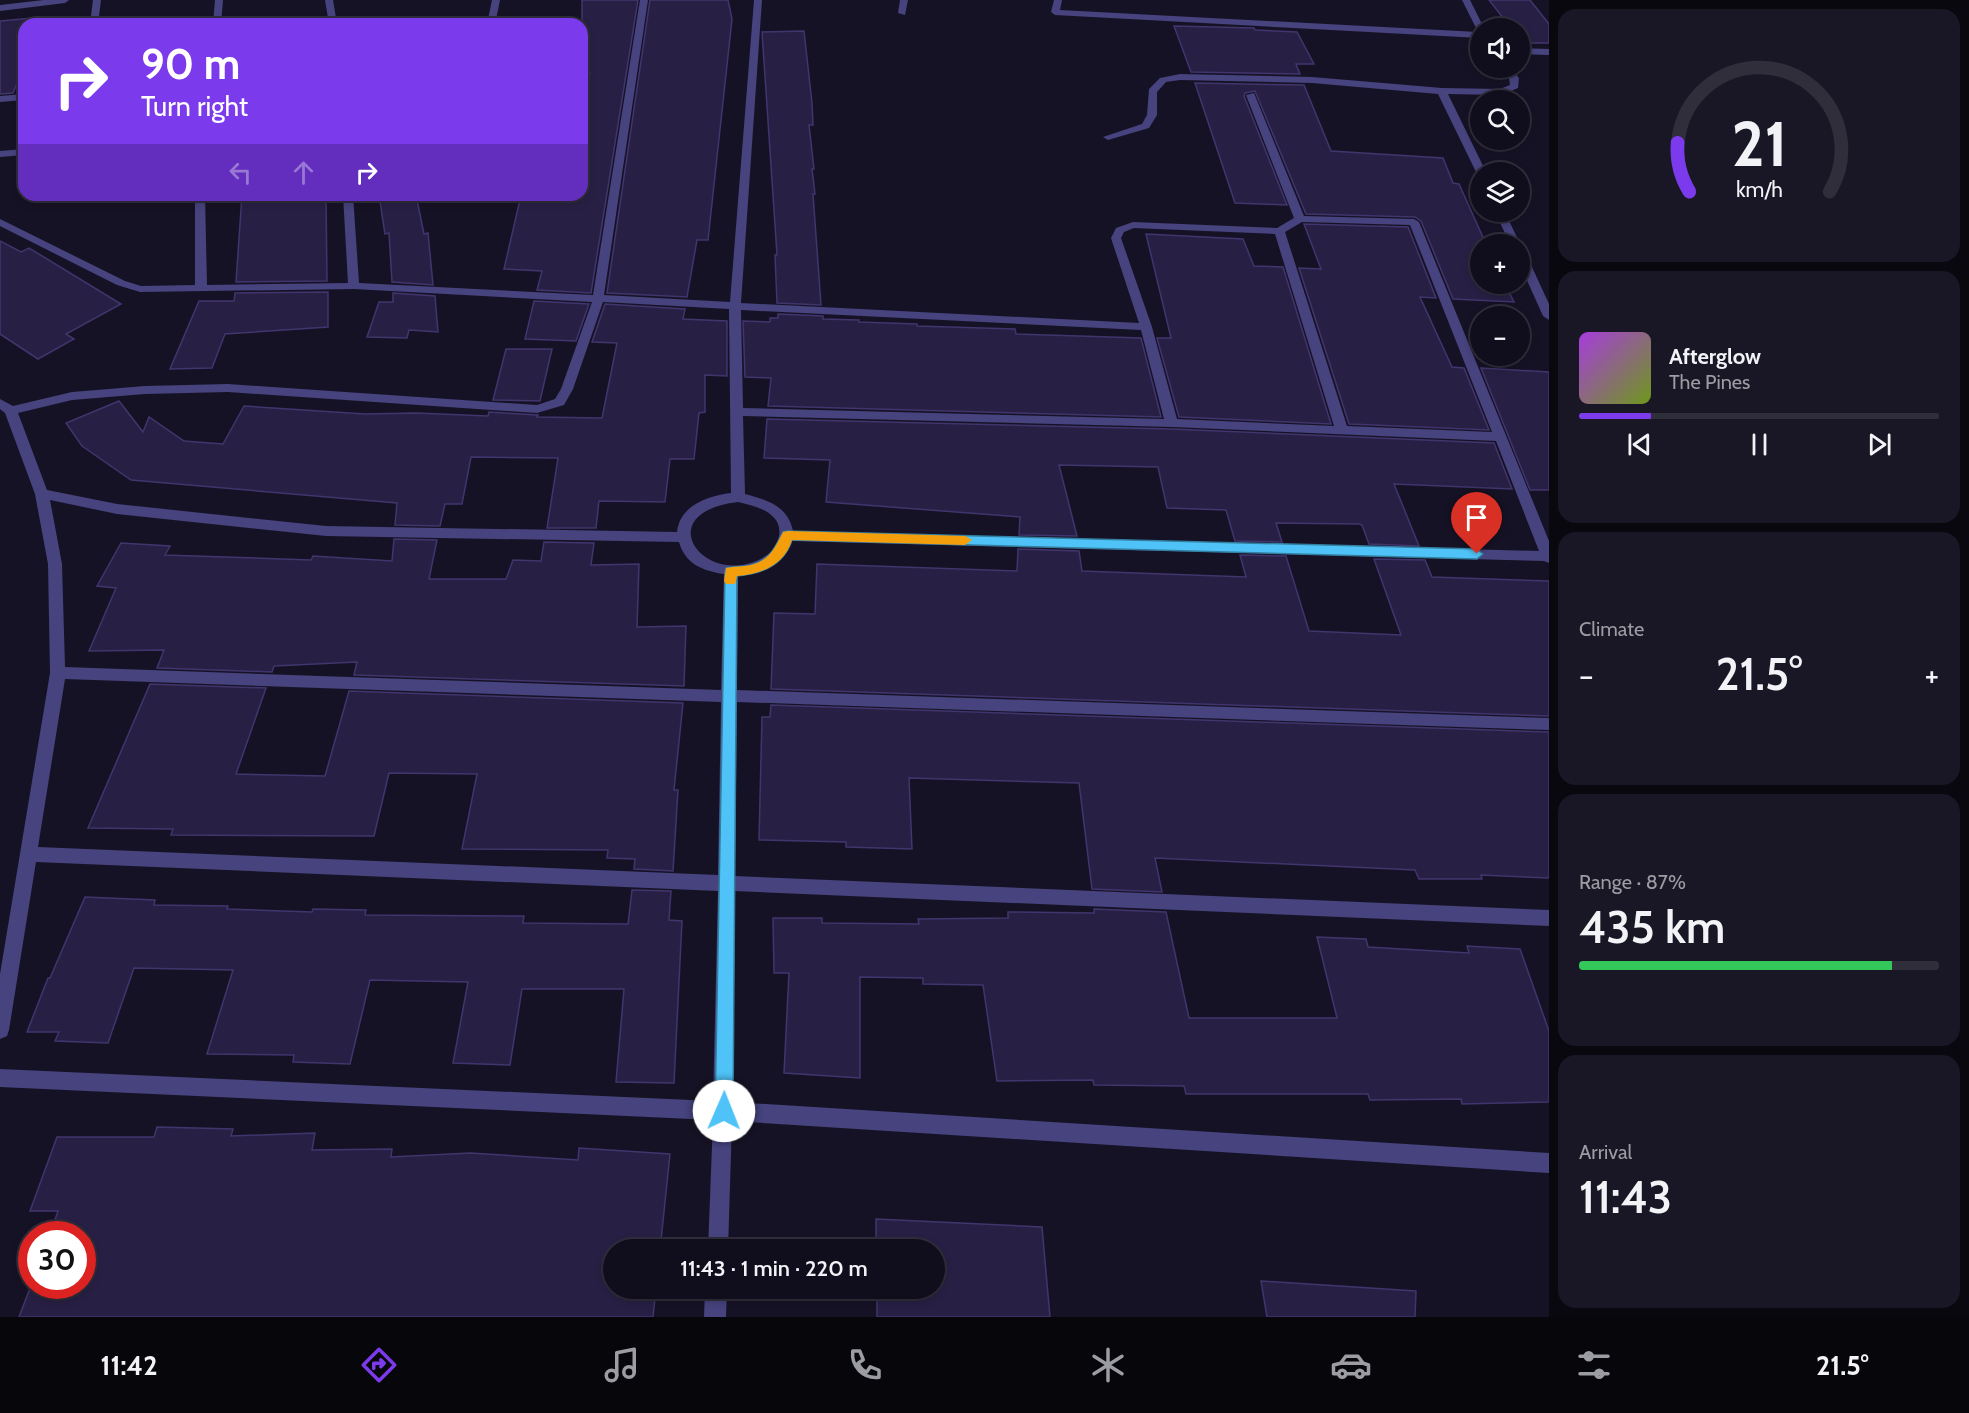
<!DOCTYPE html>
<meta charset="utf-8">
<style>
body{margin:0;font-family:Cabin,sans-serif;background:#191725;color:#f1f3f6;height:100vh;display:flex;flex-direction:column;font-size:22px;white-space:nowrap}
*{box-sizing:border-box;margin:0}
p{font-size:20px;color:#9c9ca3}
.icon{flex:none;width:33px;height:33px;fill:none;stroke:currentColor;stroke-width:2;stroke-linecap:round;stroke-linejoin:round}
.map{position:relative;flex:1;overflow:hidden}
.details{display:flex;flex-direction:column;gap:9px;padding:9px;background:#09080f;width:420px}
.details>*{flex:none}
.top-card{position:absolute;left:18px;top:18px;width:570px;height:183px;border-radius:18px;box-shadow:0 3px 9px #0003,0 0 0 2px #302e3b;background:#7c3aed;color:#fff;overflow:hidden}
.fabs{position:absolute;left:1470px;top:18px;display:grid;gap:12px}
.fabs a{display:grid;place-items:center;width:60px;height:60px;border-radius:50%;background:#100e1c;box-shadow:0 3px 9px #0003,0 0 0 2px #302e3b;font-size:30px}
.speed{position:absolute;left:18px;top:1221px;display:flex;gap:12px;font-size:30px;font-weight:700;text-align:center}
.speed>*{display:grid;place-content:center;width:78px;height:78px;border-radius:50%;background:#100e1c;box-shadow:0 3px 9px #0003,0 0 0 2px #302e3b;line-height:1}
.speed .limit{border:9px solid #d22;background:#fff;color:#111}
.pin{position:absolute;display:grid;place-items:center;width:51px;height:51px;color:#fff;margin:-62px -26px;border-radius:50% 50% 50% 0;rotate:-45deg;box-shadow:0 0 6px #0007}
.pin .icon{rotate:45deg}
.me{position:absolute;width:66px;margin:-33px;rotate:1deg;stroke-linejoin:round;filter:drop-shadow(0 0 4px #0008)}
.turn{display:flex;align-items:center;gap:21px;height:126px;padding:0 24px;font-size:27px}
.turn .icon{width:78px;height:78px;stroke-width:2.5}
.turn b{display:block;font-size:42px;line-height:51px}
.lanes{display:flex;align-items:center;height:57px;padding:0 24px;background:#0003;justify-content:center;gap:30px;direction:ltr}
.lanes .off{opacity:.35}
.big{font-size:45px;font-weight:600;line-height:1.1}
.details .card{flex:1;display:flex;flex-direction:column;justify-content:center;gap:9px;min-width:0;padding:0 21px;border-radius:18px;background:#191725}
.details .dial{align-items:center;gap:0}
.dial svg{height:156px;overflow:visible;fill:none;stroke:#302e3b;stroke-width:7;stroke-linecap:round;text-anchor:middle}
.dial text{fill:#f1f3f6;stroke:none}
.song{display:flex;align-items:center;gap:18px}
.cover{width:72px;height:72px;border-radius:9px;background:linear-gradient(135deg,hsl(280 70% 55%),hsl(80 70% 35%))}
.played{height:6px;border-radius:3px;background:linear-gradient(90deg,#7c3aed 20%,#302e3b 20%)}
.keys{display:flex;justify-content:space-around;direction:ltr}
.heat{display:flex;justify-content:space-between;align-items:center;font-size:33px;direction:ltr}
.charge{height:9px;border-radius:4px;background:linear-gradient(90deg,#34c759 87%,#302e3b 0)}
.trip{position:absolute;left:603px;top:1239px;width:342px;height:60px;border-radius:30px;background:#100e1c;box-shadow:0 3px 9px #0003,0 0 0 2px #302e3b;font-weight:600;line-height:60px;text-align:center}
.menu{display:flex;height:96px;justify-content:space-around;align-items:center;background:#06060b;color:#9c9ca3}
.menu .icon{width:42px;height:42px}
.menu .active{color:#7c3aed}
.menu b{font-size:27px;color:#f1f3f6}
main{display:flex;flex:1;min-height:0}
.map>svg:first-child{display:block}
</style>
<main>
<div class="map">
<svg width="1549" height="1317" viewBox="0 0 1549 1317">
<rect width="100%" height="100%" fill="#161225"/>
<g fill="#282044" stroke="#41356d" stroke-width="1.5">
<polygon points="582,0 638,0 591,293 537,290 542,271 504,269 521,195 582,195 582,101 590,73 582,73"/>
<polygon points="650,0 728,0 732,19 708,240 697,240 687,297 607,293"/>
<polygon points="1489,0 1530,0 1549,24 1549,43 1522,43 1520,28 1511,28"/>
<polygon points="43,17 41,24 24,24 24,66 13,93 0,94 0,21"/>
<polygon points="1174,26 1254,28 1255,30 1297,32 1314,64 1296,64 1300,74 1191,72"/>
<polygon points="804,31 812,103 813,125 809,125 814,169 812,169 815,194 813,194 821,305 777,303 775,255 777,255 762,32"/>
<polygon points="1195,83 1304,85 1331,151 1443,158 1453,183 1459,184 1486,244 1480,244 1480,284 1505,284 1514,302 1453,299 1421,221 1415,217 1306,214 1255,91 1245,93 1244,96 1287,205 1235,203"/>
<polygon points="242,195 326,195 327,281 236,282"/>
<polygon points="379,195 416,195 424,234 428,233 433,285 392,282 389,233 385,234"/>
<polygon points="1304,224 1408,227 1436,298 1420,297 1452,367 1464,368 1489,430 1349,424 1299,268 1321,269"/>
<polygon points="1146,234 1243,239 1254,266 1283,267 1331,424 1179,417 1157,338 1171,338"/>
<polygon points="0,241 21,252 29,248 121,304 66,334 74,339 38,359 0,334"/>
<polygon points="328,292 328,327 225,334 212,368 170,369 199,301 234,301 235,293"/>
<polygon points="393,293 435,296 438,332 409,330 407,338 367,337 379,302 393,302"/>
<polygon points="534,301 589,304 576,341 525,339"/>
<polygon points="605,304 685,309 683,319 727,321 727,376 705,375 705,412 699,413 694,459 670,459 665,502 599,501 596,528 547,528 558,458 471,457 462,504 445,504 440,526 395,525 397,503 131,480 82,446 66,423 119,401 143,432 149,417 184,441 223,444 244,406 365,414 416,413 488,416 489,412 538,415 537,417 602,418 617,343 592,342"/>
<polygon points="778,314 823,316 823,319 859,320 859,322 917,324 917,326 1015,329 1016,334 1141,338 1161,417 768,406 771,378 745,377 743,321 770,322 770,318 778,318"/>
<polygon points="506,349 552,349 540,401 493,400"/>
<polygon points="1481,368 1549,372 1549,490 1530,490"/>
<polygon points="767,419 1172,429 1494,443 1512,489 1394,484 1419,546 1369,544 1362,525 1359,524 1276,523 1282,542 1235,541 1226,510 1167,508 1158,467 1059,465 1077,536 1019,535 1020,517 826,502 830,460 764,458"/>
<polygon points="394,539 437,540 429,579 506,579 513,560 541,561 544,542 594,543 591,565 639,564 637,627 686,626 684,686 354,675 357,662 274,666 272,672 157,668 164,650 89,651 116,588 97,586 121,543 170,546 165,555 311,560 313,556 392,561"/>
<polygon points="1018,549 1079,551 1082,571 1246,577 1240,555 1286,556 1309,631 1401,635 1374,559 1425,560 1432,577 1549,581 1549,716 771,689 774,613 815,614 817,564 1017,571"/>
<polygon points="150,684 266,688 236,774 325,776 349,691 683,703 674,790 678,790 673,871 634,869 635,859 607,858 608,850 462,849 477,774 389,773 374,836 171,835 173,829 88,828"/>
<polygon points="771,705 1549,732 1549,878 1481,875 1482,879 1419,879 1415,870 1155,858 1162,892 1092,889 1079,783 909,778 912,849 846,847 846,842 759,840 762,717 770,717"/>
<polygon points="632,890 671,891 669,920 682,921 674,1083 616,1082 624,989 522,989 510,1065 453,1063 468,982 370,980 350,1064 293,1062 294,1055 207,1054 233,970 134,968 108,1043 55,1041 59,1032 27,1032 48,978 50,978 85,897 155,900 154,905 228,906 227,909 312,912 313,909 366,910 365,915 524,916 523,923 628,924"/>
<polygon points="1094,909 1166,912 1189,1018 1337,1018 1317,937 1366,939 1368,947 1469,953 1467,946 1520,949 1549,1031 1549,1102 1462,1104 1461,1099 1370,1100 1368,1094 1186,1094 1184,1086 1094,1085 1093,1080 997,1081 983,985 923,984 923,978 860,977 860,1078 784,1073 789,973 774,973 773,918 822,918 822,923 919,924 918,919 1008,918 1008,912 1094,913"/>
<polygon points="157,1127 233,1129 231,1136 315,1133 312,1150 392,1149 391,1157 470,1153 578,1160 579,1148 670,1154 660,1250 614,1250 614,1288 656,1288 653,1317 19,1317 32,1283 32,1286 82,1286 82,1234 50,1234 58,1211 30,1211 57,1137 154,1137"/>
<polygon points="876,1219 1042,1227 1050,1317 877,1317 877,1288 934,1288 934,1250 876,1250"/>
<polygon points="1261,1281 1416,1291 1415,1317 1267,1317"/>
</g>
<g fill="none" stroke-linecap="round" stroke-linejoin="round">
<polygon fill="#46437e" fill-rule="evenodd" points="492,0 500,0 495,24 487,24"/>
<g fill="#46437e" fill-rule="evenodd">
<polygon points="44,0 69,0 65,3 0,11 0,5"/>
<polygon points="93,0 101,0 98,24 90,24"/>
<polygon points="215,0 223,0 221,24 213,24"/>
<polygon points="325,0 333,0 337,24 329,24"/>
<path d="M640 0H648L604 295 730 302 754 0H762L741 303 1139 323 1111 238 1116 228 1133 222 1277 228 1294 218 1246 95 1254 93 1304 216 1414 219 1419 222 1549 541V563L1544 561 792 541C784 565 760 572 738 576L737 690 1549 718V730L737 702 735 876 1549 910V926L735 891 733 1102 1549 1153V1173L732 1121 728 1250H708L713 1120 0 1087V1069L713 1101 718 891 36 862 9 1030 7 1036 0 1039V974L50 673 48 564 35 494 5 413 0 409V399L13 406 72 392 145 386 228 384 537 405 555 399 561 389 592 302 354 289 140 292 117 285 0 226V219L125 281 141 286 195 285V195H205L207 285 348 283 343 195H353L359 283 593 295ZM1302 222 1410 225 1492 432 1347 426 1285 232ZM1134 228 1275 234 1334 426 1177 419 1152 327 1121 238 1124 232ZM603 302 729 309 731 493C708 496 680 505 677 532L326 526 117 504 47 490 18 413 72 400 145 394 228 392 537 413 564 405 573 389ZM741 310 1141 330 1164 419 743 408ZM743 416 1172 427 1496 441 1539 551 793 531C788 506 767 500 745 494ZM50 500 117 514 326 536 679 542C685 564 703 571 724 574L721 690 65 667 62 564ZM738 502C756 506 783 513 779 536 777 544 773 551 767 555 708 594 645 513 738 502ZM65 679 721 702 718 875 38 847Z"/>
<polygon points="900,0 908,0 905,15 898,13"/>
<polygon points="1054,0 1062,0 1060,10 1478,32 1462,0 1470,0 1484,28 1480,28 1480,38 1055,15 1051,12"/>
<polygon points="1520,48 1549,49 1549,55 1520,54"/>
<polygon points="1502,68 1510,68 1519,78 1518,88 1501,95 1448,94 1486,172 1480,172 1480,175 1476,172 1438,94 1312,83 1180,80 1166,82 1157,92 1157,115 1149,128 1108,140 1103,137 1142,124 1147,115 1149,89 1160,78 1180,74 1312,77 1442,88 1500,89 1510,85 1509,78"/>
<polygon points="24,94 24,100 0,102 0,96"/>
<polygon points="24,149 24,155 0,157 0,151"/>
<polygon points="1495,212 1505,212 1520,244 1520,245 1510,244"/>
<polygon points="1520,251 1526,254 1549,304 1549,320 1543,316 1520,265"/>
<polygon points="705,1288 727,1288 726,1317 704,1317"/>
</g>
</g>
<path fill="#4fc3f7" stroke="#337fa1" stroke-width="1.5" d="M788 531 1477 549 1483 554 1477 559 792 540C784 565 762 574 737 576L733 1111 730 1117 724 1120 718 1117 715 1111 725 572 726 568C734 566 743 567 751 565 770 560 775 548 783 532Z"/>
<path fill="#f59e0b" d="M788 531 965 536 972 540 965 545 792 540C784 565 762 574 737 576L735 584H726L724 581 726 568C734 566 743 567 751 565 770 560 775 548 783 532Z"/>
</svg>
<div class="fabs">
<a><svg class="icon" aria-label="sound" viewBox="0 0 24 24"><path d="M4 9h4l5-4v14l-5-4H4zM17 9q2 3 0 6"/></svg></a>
<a><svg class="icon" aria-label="search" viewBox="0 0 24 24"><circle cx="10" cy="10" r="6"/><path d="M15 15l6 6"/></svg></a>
<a><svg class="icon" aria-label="layers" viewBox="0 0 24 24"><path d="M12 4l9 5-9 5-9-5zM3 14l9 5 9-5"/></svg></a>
<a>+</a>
<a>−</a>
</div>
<div class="speed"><div class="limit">30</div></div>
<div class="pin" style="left:1477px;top:554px;background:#d93025"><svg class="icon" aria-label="arrive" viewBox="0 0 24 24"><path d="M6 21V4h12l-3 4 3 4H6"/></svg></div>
<svg class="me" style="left:724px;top:1111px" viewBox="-20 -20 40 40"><circle r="19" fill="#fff"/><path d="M0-13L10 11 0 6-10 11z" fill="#4fc3f7"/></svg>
<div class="trip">11:43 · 1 min · 220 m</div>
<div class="top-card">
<div class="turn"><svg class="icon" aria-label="right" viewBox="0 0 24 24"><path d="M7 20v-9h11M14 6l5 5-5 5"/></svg><div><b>90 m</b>Turn right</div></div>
<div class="lanes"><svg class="icon off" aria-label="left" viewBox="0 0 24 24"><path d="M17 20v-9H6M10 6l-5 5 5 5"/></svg><svg class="icon off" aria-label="ahead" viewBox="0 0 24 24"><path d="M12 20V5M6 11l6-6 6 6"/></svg><svg class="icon" aria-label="right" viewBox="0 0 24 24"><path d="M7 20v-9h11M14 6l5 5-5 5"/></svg></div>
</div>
</div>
<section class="details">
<div class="card dial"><svg viewBox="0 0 100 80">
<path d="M14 69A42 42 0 1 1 86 69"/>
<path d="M14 69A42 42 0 0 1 8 44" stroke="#7c3aed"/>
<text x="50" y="56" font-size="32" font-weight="700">21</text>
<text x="50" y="72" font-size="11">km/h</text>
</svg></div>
<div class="card">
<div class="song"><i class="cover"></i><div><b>Afterglow</b><p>The Pines</p></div></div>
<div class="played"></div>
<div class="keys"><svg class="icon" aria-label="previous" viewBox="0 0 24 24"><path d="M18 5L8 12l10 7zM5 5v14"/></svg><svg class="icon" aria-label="pause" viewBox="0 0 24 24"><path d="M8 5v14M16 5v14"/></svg><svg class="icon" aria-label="next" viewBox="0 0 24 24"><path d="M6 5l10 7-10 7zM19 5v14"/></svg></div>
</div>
<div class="card"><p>Climate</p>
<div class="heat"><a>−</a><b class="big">21.5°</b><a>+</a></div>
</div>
<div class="card"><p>Range · 87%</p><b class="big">435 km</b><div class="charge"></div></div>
<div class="card"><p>Arrival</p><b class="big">11:43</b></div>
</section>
</main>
<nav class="menu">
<b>11:42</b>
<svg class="icon active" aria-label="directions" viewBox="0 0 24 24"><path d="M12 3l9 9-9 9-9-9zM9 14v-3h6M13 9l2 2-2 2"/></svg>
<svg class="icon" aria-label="music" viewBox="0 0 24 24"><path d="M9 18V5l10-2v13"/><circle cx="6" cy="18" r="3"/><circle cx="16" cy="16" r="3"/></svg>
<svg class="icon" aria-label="phone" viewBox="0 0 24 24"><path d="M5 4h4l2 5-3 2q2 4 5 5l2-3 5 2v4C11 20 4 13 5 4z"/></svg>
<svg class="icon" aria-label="climate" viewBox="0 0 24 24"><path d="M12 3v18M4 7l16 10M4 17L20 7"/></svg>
<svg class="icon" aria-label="car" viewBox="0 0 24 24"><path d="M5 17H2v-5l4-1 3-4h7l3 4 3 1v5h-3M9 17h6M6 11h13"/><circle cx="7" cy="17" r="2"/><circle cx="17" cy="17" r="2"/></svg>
<svg class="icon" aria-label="filters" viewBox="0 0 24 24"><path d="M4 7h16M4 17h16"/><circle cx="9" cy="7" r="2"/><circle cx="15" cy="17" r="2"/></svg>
<b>21.5°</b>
</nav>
